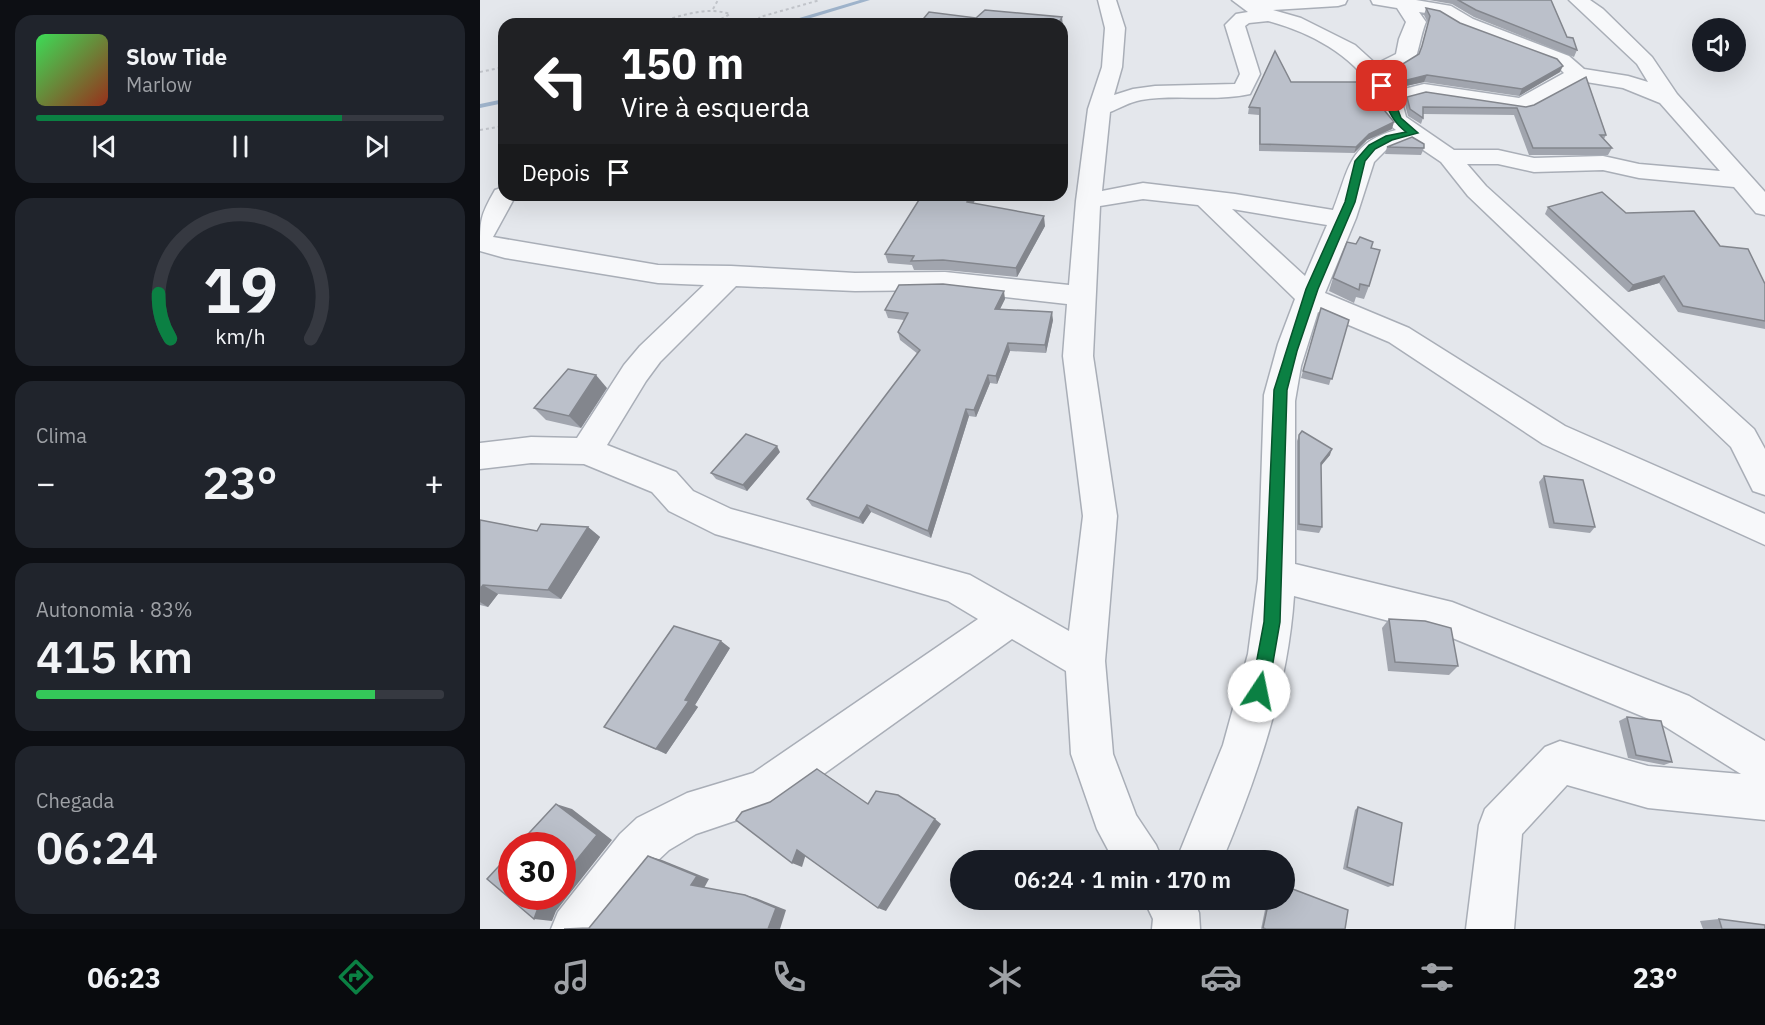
<!DOCTYPE html>
<html lang="pt">
<meta charset="utf-8">
<style>
body{margin:0;font-family:"IBM Plex Sans",sans-serif;background:#20242c;color:#f1f3f6;height:100vh;display:flex;flex-direction:column;font-size:22px;white-space:nowrap}
*{box-sizing:border-box;margin:0}
p{font-size:20px;color:#9ea1a6}
.icon{flex:none;width:33px;height:33px;fill:none;stroke:currentColor;stroke-width:2;stroke-linecap:round;stroke-linejoin:round}
.map{position:relative;flex:1;overflow:hidden}
.drawer{display:flex;flex-direction:column;gap:15px;padding:15px;background:#0d0f14;width:480px}
.drawer>*{flex:none}
.guide{position:absolute;left:18px;top:18px;width:570px;height:183px;border-radius:18px;box-shadow:0 6px 24px #0002;background:#202124;color:#fff;overflow:hidden}
.tools{position:absolute;left:1212px;top:18px;display:grid;gap:12px}
.tools a{display:grid;place-items:center;width:54px;height:54px;border-radius:50%;background:#171b24;box-shadow:0 6px 24px #0002;font-size:30px}
.speed{position:absolute;left:18px;top:832px;display:flex;gap:12px;font-size:30px;font-weight:700;text-align:center}
.speed>*{display:grid;place-content:center;width:78px;height:78px;border-radius:50%;background:#171b24;box-shadow:0 6px 24px #0002;line-height:1}
.speed .limit{border:9px solid #d22;background:#fff;color:#111}
.pin{position:absolute;display:grid;place-items:center;width:51px;height:51px;color:#fff;margin:-26px;border-radius:12px;box-shadow:0 3px 9px #0006}
.me{position:absolute;width:66px;margin:-33px;rotate:11deg;stroke-linejoin:round;filter:drop-shadow(0 0 4px #0008)}
.turn{display:flex;align-items:center;gap:21px;height:126px;padding:0 24px;font-size:27px}
.turn .icon{width:78px;height:78px;stroke-width:2.5}
.turn b{display:block;font-size:42px;line-height:51px}
.then{display:flex;align-items:center;height:57px;padding:0 24px;background:#0003;gap:12px;font-size:22px}
.big{font-size:45px;font-weight:600;line-height:1.1}
.drawer .widget{flex:1;display:flex;flex-direction:column;justify-content:center;gap:9px;min-width:0;padding:0 21px;border-radius:18px;background:#20242c}
.drawer .dial{align-items:center;gap:0}
.dial svg{height:156px;overflow:visible;fill:none;stroke:#363941;stroke-width:7;stroke-linecap:round;text-anchor:middle}
.dial text{fill:#f1f3f6;stroke:none}
.song{display:flex;align-items:center;gap:18px}
.cover{width:72px;height:72px;border-radius:9px;background:linear-gradient(135deg,hsl(130 70% 55%),hsl(10 70% 35%))}
.played{height:6px;border-radius:3px;background:linear-gradient(90deg,#0b8043 75%,#363941 75%)}
.keys{display:flex;justify-content:space-around;direction:ltr}
.heat{display:flex;justify-content:space-between;align-items:center;font-size:33px;direction:ltr}
.charge{height:9px;border-radius:4px;background:linear-gradient(90deg,#34c759 83%,#363941 0)}
.trip{position:absolute;left:470px;top:850px;width:345px;height:60px;border-radius:30px;background:#171b24;box-shadow:0 6px 24px #0002;font-weight:600;line-height:60px;text-align:center}
.tab-bar{display:flex;height:96px;justify-content:space-around;align-items:center;background:#090b0e;color:#9ea1a6}
.tab-bar .icon{width:42px;height:42px}
.tab-bar .on{color:#0b8043}
.tab-bar b{font-size:27px;color:#f1f3f6}
main{display:flex;flex:1;min-height:0}
.map>svg:first-child{display:block}
</style>
<main>
<section class="drawer">
<div class="widget">
<div class="song"><i class="cover"></i><div><b>Slow Tide</b><p>Marlow</p></div></div>
<div class="played"></div>
<div class="keys"><svg class="icon" aria-label="previous" viewBox="0 0 24 24"><path d="M18 5L8 12l10 7zM5 5v14"/></svg><svg class="icon" aria-label="pause" viewBox="0 0 24 24"><path d="M8 5v14M16 5v14"/></svg><svg class="icon" aria-label="next" viewBox="0 0 24 24"><path d="M6 5l10 7-10 7zM19 5v14"/></svg></div>
</div>
<div class="widget dial"><svg viewBox="0 0 100 80">
<path d="M14 69A42 42 0 1 1 86 69"/>
<path d="M14 69A42 42 0 0 1 8 46" stroke="#0b8043"/>
<text x="50" y="56" font-size="32" font-weight="700">19</text>
<text x="50" y="72" font-size="11">km/h</text>
</svg></div>
<div class="widget"><p>Clima</p>
<div class="heat"><a>−</a><b class="big">23°</b><a>+</a></div>
</div>
<div class="widget"><p>Autonomia · 83%</p><b class="big">415 km</b><div class="charge"></div></div>
<div class="widget"><p>Chegada</p><b class="big">06:24</b></div>
</section>
<div class="map">
<svg width="1285" height="929" viewBox="0 0 1285 929">
<rect width="100%" height="100%" fill="#e4e7ec"/>
<g fill="none" stroke-linecap="round" stroke-linejoin="round">
<g fill="#9fb4cc" fill-rule="evenodd">
<polygon points="380,0 390,0 311,24 299,24"/>
<polygon points="24,99 24,103 0,108 0,104"/>
</g>
<g stroke="#a9aeb7" stroke-width="3">
<g id="street">
<path d="M618 0H636L645 28 642 67 634 95 653 89 675 86 755 84 760 74 745 25 756 14 768 12 752 0H867L865 4 858 6 793 10 821 18 875 45 896 64 916 54 919 39 926 22 917 8 893 4 891 0H936L971 6 993 19 1089 56 1104 69 1148 76 1168 82 1157 64 1089 0H1110L1123 9 1172 57 1197 94 1285 192V215L1276 213 1254 187 1159 178 1123 170 1054 172 1018 164H987L1006 186 1274 429 1285 449V495L1273 491 1251 447 988 196 961 162 930 141 906 150 894 162 876 218 845 293 929 328 1085 426 1285 514V545L1063 444 909 342 838 312 821 366 815 401V564L972 602 1209 696 1285 741V820L1168 808 1087 785 1042 834 1034 929H986L999 825 1005 809 1065 747 1080 741 1168 766 1261 774 1181 724 970 637 814 596C808 688 777 777 742 861H696L743 745 768 654 778 579 784 395 798 344 815 299 718 205 663 199 620 206 613 356 637 516 625 661 633 754 656 815 676 845 683 861H634L617 829 591 754 586 671 532 639 299 806 216 834 189 850 172 866 124 929H71L78 912 140 834 157 818 207 793 273 773 498 619 468 601 235 534 189 511 172 492 104 464 51 463 0 469V443L51 437 97 438 144 365 160 346 224 285 178 283 25 258 0 251C0 220 0 216 15 190L24 187V195H36L13 237 178 265 251 266 375 273 465 272 589 285 596 201 608 109 622 67 625 28ZM939 12 959 15 979 27 1075 64 1084 73 1039 98 944 84 916 91 906 75C914 71 930 66 935 59 938 54 942 30 946 22ZM788 21C829 32 872 54 894 91 903 105 902 120 916 130 868 143 869 170 853 210L755 194 663 183 622 191 630 112C640 108 650 102 661 100 697 94 734 102 770 94L780 74 765 26 769 23ZM1100 81 1143 88 1180 103 1240 171 1159 164 1123 156 1054 158 1018 150H974L926 117 922 102 944 96 1042 112 1050 110ZM752 209 847 225 825 276ZM256 286 375 291 465 290 587 304 583 356 603 516 589 631 490 575 251 509 213 491 196 472 127 445 166 381 180 362Z"/>
<polygon points="664,900 714,900 719,913 720,929 672,929 673,919"/>
</g>
</g>
<g stroke="#c2c5cb" stroke-width="2" stroke-dasharray="3 3" stroke-linecap="butt">
<polyline points="233,9 238,0"/>
<path d="M169 24C196 19 222 5 250 14L232 24"/>
<polyline points="274,24 280,17 340,0"/>
<polyline points="0,72 24,67"/>
<polyline points="0,130 24,126"/>
</g>
<use href="#street" fill="#f7f8fa" fill-rule="evenodd"/>
</g>
<g fill="#a1a5ae">
<polygon points="949,0 1071,0 1087,37 1097,50 1094,57 994,17 972,4"/>
<polygon points="946,8 980,23 1080,72 1039,96 944,82 917,88 919,72 921,65 939,54 941,48 948,23 944,15"/>
<polygon points="811,82 912,129 887,140 874,153 779,151 779,115 768,114 769,107"/>
<polygon points="927,97 1046,107 1126,135 1124,139 1132,148 1128,155 1049,155 1034,115 943,114 943,118 941,124 928,116 925,104"/>
<polygon points="907,147 944,148 941,155 905,154"/>
<polygon points="442,195 498,195 493,203 565,226 537,277 465,270 434,270 432,265 408,263 405,254"/>
<polygon points="1068,207 1146,213 1240,246 1285,284 1285,329 1198,312 1179,283 1148,292 1065,214"/>
<polygon points="891,248 889,286 884,299 876,297 874,303 849,291 853,278"/>
<polygon points="525,299 520,309 573,320 566,353 530,351 517,384 510,383 496,417 489,416 451,538 391,512 383,524 332,506 327,499 438,354 420,340 418,332 424,320 408,318 405,310"/>
<polygon points="841,308 869,320 849,385 821,378"/>
<polygon points="127,388 101,428 66,420 54,408"/>
<polygon points="819,435 850,455 841,466 842,527 839,533 817,530 817,441"/>
<polygon points="300,452 267,491 236,479 231,473"/>
<polygon points="1064,476 1115,527 1110,533 1069,528 1059,482"/>
<polygon points="0,520 57,531 108,527 120,537 81,599 18,594 8,607 0,605"/>
<polygon points="909,619 978,666 969,675 908,671 902,628"/>
<polygon points="250,648 215,705 218,707 186,754 124,727"/>
<polygon points="1147,717 1192,762 1184,765 1148,758 1139,721"/>
<polygon points="878,807 913,885 908,887 863,869 875,810"/>
<polygon points="810,888 865,929 781,929 787,900 804,900 807,890"/>
<polygon points="1239,919 1285,929 1223,929 1220,921"/>
</g>
<g fill="#83868d">
<polygon points="582,17 583,26 582,28 582,24 578,24"/>
<polygon points="1083,66 1080,72 1039,96 1042,89"/>
<polygon points="947,75 944,82 917,88 919,82"/>
<polygon points="914,122 912,129 887,140 874,153 876,147 889,134"/>
<polygon points="490,195 498,195 489,211 487,202"/>
<polygon points="564,216 565,226 537,277 536,268"/>
<polygon points="1184,276 1179,283 1148,292 1153,285"/>
<polygon points="524,291 525,299 516,317 515,309"/>
<polygon points="572,312 573,320 566,353 565,345"/>
<polygon points="528,343 530,351 517,384 516,376"/>
<polygon points="116,375 127,388 101,428 89,416"/>
<polygon points="508,375 510,383 496,417 494,410"/>
<polygon points="486,409 489,416 451,538 448,531"/>
<polygon points="297,446 300,452 267,491 263,485"/>
<polygon points="852,449 850,455 838,469 841,463"/>
<polygon points="387,505 391,512 383,524 379,518"/>
<polygon points="108,527 120,537 81,599 68,590"/>
<polygon points="3,585 18,594 8,607 0,602 0,589"/>
<polygon points="241,641 250,648 215,705 218,707 186,754 176,749"/>
<polygon points="76,804 92,809 132,840 76,911 72,921 54,919 58,908 67,897 82,897 82,878"/>
<polygon points="455,819 461,824 406,911 398,908"/>
<polygon points="317,850 326,854 322,867 312,863"/>
<polygon points="168,856 182,860 229,879 224,888 211,885"/>
<polygon points="265,895 276,898 306,910 300,929 288,929"/>
</g>
<g fill="#bbc0ca" stroke="#83868d" stroke-width="1.5">
<polygon points="978,0 1071,0 1087,37 1093,38 1097,50 996,10"/>
<polygon points="946,8 960,11 980,23 1077,59 1083,66 1042,89 947,75 919,82 921,65 939,54 942,46 950,16"/>
<polygon points="505,10 582,17 578,24 439,24 449,12 496,18"/>
<polygon points="795,51 811,82 892,82 905,111 914,122 889,134 876,147 780,144 780,108 769,107"/>
<polygon points="1106,77 1126,135 1120,135 1132,148 1053,148 1037,108 943,107 943,118 930,109 927,97 946,92 1046,107 1054,105"/>
<polygon points="932,137 944,144 944,148 907,147"/>
<polygon points="1122,192 1146,213 1214,211 1240,246 1268,249 1285,284 1285,321 1203,306 1184,276 1153,285 1068,207"/>
<polygon points="442,195 490,195 487,202 564,216 536,268 463,260 431,261 434,256 405,254"/>
<polygon points="880,237 893,242 891,248 900,250 889,286 880,284 879,290 853,278 867,242 876,244"/>
<polygon points="463,284 524,291 515,309 572,312 565,345 528,343 516,376 508,375 494,410 486,409 448,531 387,505 379,518 327,499 440,350 418,332 428,313 405,310 419,285"/>
<polygon points="841,308 869,320 852,379 823,371"/>
<polygon points="88,369 116,375 89,416 54,408"/>
<polygon points="822,431 852,449 841,463 842,527 819,524 819,435"/>
<polygon points="266,434 297,446 263,485 231,473"/>
<polygon points="1064,476 1103,480 1115,527 1074,523"/>
<polygon points="0,520 57,531 61,524 108,527 68,590 3,585 0,589"/>
<polygon points="909,619 945,621 971,628 978,666 915,662"/>
<polygon points="194,626 241,641 205,700 209,701 176,749 124,727"/>
<polygon points="1147,717 1181,721 1192,762 1156,755"/>
<polygon points="337,769 388,804 396,791 418,795 455,819 398,908 317,850 312,863 256,820 262,812 290,802"/>
<polygon points="76,804 117,835 82,878 82,846 37,846"/>
<polygon points="878,807 922,823 913,885 867,867"/>
<polygon points="32,852 32,897 67,897 58,908 54,919 7,879"/>
<polygon points="168,856 217,876 211,885 265,895 296,908 288,929 84,929 109,928"/>
<polygon points="810,888 868,910 865,929 786,929 783,928 789,900 804,900 804,896 807,898"/>
<polygon points="1239,919 1285,925 1285,929 1242,929"/>
</g>
<path fill="#0b8043" stroke="#07532c" stroke-width="1.5" d="M902 83 905 84 914 99 921 118 938 133 912 140 895 149 885 161 875 202 838 289 817 351 807 390 800 622 788 691 785 697 779 699 773 697 771 691 784 622 794 390 826 289 865 202 875 161 889 145 906 136 926 132C907 117 909 105 897 86Z"/>
</svg>
<div class="tools">
<a><svg class="icon" aria-label="sound" viewBox="0 0 24 24"><path d="M4 9h4l5-4v14l-5-4H4zM17 9q2 3 0 6"/></svg></a>
</div>
<div class="speed"><div class="limit">30</div></div>
<div class="pin" style="left:902px;top:86px;background:#d93025"><svg class="icon" aria-label="arrive" viewBox="0 0 24 24"><path d="M6 21V4h12l-3 4 3 4H6"/></svg></div>
<svg class="me" style="left:779px;top:691px" viewBox="-20 -20 40 40"><circle r="19" fill="#fff"/><path d="M0-13L10 11 0 6-10 11z" fill="#0b8043"/></svg>
<div class="trip">06:24 · 1 min · 170 m</div>
<div class="guide">
<div class="turn"><svg class="icon" aria-label="left" viewBox="0 0 24 24"><path d="M17 20v-9H6M10 6l-5 5 5 5"/></svg><div><b>150 m</b>Vire à esquerda</div></div>
<div class="then">Depois<svg class="icon" aria-label="arrive" viewBox="0 0 24 24"><path d="M6 21V4h12l-3 4 3 4H6"/></svg></div>
</div>
</div>
</main>
<nav class="tab-bar">
<b>06:23</b>
<svg class="icon on" aria-label="directions" viewBox="0 0 24 24"><path d="M12 3l9 9-9 9-9-9zM9 14v-3h6M13 9l2 2-2 2"/></svg>
<svg class="icon" aria-label="music" viewBox="0 0 24 24"><path d="M9 18V5l10-2v13"/><circle cx="6" cy="18" r="3"/><circle cx="16" cy="16" r="3"/></svg>
<svg class="icon" aria-label="phone" viewBox="0 0 24 24"><path d="M5 4h4l2 5-3 2q2 4 5 5l2-3 5 2v4C11 20 4 13 5 4z"/></svg>
<svg class="icon" aria-label="climate" viewBox="0 0 24 24"><path d="M12 3v18M4 7l16 10M4 17L20 7"/></svg>
<svg class="icon" aria-label="car" viewBox="0 0 24 24"><path d="M5 17H2v-5l4-1 3-4h7l3 4 3 1v5h-3M9 17h6M6 11h13"/><circle cx="7" cy="17" r="2"/><circle cx="17" cy="17" r="2"/></svg>
<svg class="icon" aria-label="filters" viewBox="0 0 24 24"><path d="M4 7h16M4 17h16"/><circle cx="9" cy="7" r="2"/><circle cx="15" cy="17" r="2"/></svg>
<b>23°</b>
</nav>
